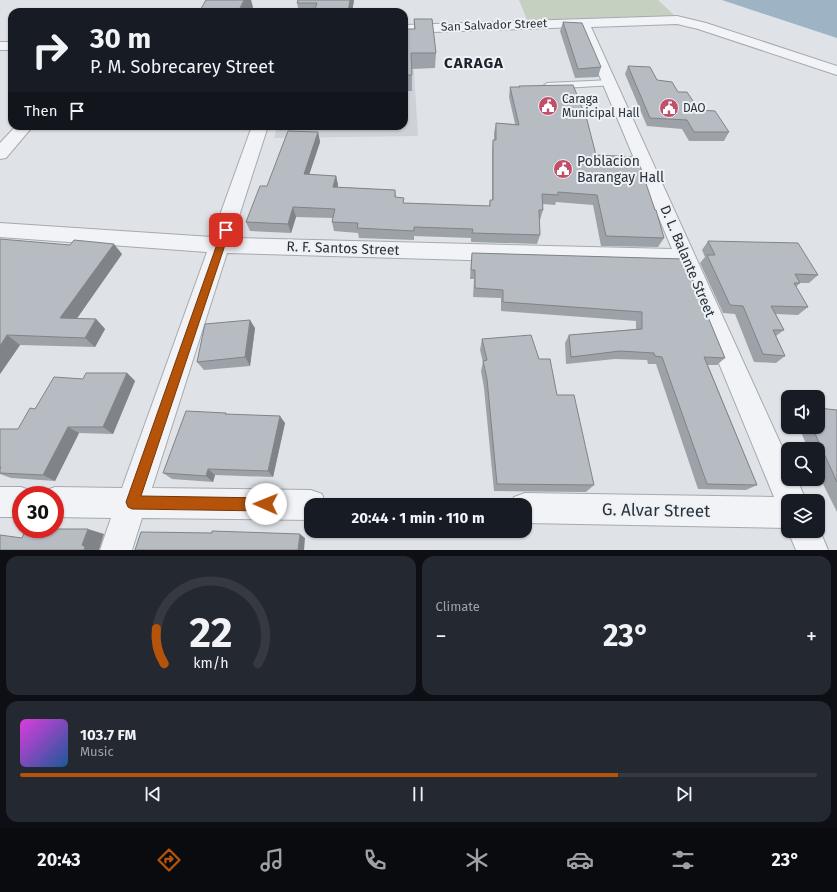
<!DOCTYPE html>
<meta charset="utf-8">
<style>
body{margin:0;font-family:"Fira Sans",sans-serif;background:#242831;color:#f1f3f6;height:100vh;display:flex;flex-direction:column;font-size:15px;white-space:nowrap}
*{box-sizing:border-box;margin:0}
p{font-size:13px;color:#9ea1a6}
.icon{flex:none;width:22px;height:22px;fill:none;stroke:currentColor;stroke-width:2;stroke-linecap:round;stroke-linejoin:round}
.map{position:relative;height:550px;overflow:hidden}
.drawer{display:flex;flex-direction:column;gap:6px;padding:6px;background:#0d0f14;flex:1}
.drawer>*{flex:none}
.hud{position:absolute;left:8px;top:8px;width:400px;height:122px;border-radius:12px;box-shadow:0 1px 3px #0004;background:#171b24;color:#f1f3f6;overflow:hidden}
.tools{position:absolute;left:781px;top:390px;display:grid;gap:8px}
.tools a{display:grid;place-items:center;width:44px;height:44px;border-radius:8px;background:#171b24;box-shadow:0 1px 3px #0004;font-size:20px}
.speed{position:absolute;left:12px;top:486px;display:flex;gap:8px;font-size:20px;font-weight:700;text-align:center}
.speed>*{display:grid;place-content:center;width:52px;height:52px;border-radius:50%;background:#171b24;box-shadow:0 1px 3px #0004;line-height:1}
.speed .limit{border:6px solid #d22;background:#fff;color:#111}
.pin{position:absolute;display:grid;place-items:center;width:34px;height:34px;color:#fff;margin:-17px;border-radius:8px;box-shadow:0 2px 6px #0006}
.me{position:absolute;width:44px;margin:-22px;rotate:271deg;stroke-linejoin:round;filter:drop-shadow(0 0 3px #0008)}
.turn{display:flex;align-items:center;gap:14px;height:84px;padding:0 16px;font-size:18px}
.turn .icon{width:52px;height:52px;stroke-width:2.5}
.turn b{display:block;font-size:28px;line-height:34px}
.then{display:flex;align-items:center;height:38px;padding:0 16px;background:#0003;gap:8px;font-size:15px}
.big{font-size:30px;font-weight:700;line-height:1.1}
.drawer .widget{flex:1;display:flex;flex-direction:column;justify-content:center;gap:6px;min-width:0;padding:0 14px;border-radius:12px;background:#242831}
.drawer .dial{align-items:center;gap:0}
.dial svg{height:104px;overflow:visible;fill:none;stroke:#363941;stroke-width:7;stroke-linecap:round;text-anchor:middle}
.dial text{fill:#f1f3f6;stroke:none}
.song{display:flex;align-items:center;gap:12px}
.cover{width:48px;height:48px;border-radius:6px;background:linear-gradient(135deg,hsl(300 70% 55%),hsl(210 70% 35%))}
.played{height:4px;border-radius:2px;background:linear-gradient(90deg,#b45309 75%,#363941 75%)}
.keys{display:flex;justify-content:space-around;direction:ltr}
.heat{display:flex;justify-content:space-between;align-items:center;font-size:22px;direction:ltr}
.drawer .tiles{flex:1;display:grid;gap:6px;grid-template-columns:1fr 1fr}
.widget:last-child{grid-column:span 2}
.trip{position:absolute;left:304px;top:498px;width:228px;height:40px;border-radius:12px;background:#171b24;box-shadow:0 1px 3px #0004;font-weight:700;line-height:40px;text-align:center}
.menu{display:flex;height:64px;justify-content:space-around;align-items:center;background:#090b0e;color:#9ea1a6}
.menu .icon{width:28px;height:28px}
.menu .active{color:#b45309}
.menu b{font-size:18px;color:#f1f3f6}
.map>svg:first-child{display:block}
</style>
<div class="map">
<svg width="837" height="550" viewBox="0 0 837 550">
<rect width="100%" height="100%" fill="#dfe3e7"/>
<polygon fill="#cdd2d8" points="404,38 412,38 418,136 274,138 277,126 404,126"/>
<polygon fill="#c6d0c1" points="519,0 658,0 675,16 527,20"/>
<polygon fill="#9eb3c3" points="722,0 837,0 837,38"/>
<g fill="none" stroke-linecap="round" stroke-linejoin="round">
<g stroke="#a5aab0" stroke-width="2">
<polygon id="lane" points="611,80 614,81 614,85 547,89 543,86 547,83"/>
</g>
<g stroke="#a5aab0" stroke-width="2">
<g id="street">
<polygon points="677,16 706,23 837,66 837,75 698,29 677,24 591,27 788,460 788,479 797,479 806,501 788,501 788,528 525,523 525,505 511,505 514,497 525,493 774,497 679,266 227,253 152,488 311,490 322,494 326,505 311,505 311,520 142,518 132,550 100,550 111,518 55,517 55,495 43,495 44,491 55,487 122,488 207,252 0,237 0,223 212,237 252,126 268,126 232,238 672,249 579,27 404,33 404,25"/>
<rect x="0" y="42" width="12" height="8"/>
<polygon points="16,126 33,126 6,158 0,159 0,143"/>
<polygon points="0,487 21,487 32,491 33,495 21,495 21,517 0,517"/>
<polygon points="818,526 828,550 796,550 788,531 818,531"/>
</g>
</g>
<use href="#lane" fill="#f1f3f6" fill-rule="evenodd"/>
<use href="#street" fill="#f1f3f6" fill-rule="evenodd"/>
</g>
<g fill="#9da2a8">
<polygon points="298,0 354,0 352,12 299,12 297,3"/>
<polygon points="414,19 436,53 435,68 412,69 412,91 404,91 404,29 414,29"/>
<polygon points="563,22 601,67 598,77 575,78 560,31"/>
<polygon points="628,66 657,80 678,92 699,110 729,132 724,141 689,141 682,129 647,126 625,74"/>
<polygon points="519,86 596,155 664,238 658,247 601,246 593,205 556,202 555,205 543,204 543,210 540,220 539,220 540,235 537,244 471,242 471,238 414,236 414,240 359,238 358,233 334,231 332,222 333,218 296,217 291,233 250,231 246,222 267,186 318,132 320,142 309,175 336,176 338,185 337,187 395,190 396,197 404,203 489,206 490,200 492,200 492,150 493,140 494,140 494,133 496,123 515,124 509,97 510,87 519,87"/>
<polygon points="0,239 122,254 77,318 96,319 105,329 95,347 20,345 0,374"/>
<polygon points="708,241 818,275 809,283 800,283 796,287 808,307 798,315 776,314 784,330 776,336 785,356 776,363 754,362 735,314 723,313 700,263 705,257 702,250"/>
<polygon points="472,253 684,259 725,358 717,365 708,365 757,485 746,490 698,489 656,364 648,364 647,360 615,359 566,364 565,343 569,335 636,329 636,321 501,311 501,298 473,297 474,279 470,279 471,262"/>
<polygon points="255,328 250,366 204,370 197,362"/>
<polygon points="482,339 539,359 557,395 594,485 586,492 494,491 484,388 481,371 483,362 480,350"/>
<polygon points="127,373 135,381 113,434 79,433 55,481 11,478 0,474 0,429 18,429 35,409 83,379"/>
<polygon points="837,410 837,512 824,486 818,472 818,449 808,449 799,427 818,427"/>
<polygon points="226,413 227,415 285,423 273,477 215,475 213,482 172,479 163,473"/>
</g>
<g fill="#808488">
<polygon points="244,0 251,0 253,7 251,12 238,12"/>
<polygon points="350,0 354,0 352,12 348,12"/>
<polygon points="318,132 320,142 306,184 304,174"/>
<polygon points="336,176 338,185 335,197 333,187"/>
<polygon points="293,207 296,217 291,233 288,224"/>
<polygon points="114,244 122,254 71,327 60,318"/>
<polygon points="96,319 105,329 95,347 85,338"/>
<polygon points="250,320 255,328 250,366 245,357"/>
<polygon points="7,335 20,345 0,374 0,346"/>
<polygon points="127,373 135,381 113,434 103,427"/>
<polygon points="280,416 285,423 273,477 268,471"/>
<polygon points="68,427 79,433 55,481 43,475"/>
<polygon points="208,469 215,475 213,482 206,476"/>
<polygon points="88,529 104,534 99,550 84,550 82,545"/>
<polygon points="300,534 305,538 304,550 298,550"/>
</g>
<g fill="#b7bcc3" stroke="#808488">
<polygon points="206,0 244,0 238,12 199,12"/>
<polygon points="298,0 350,0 348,12 314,12 317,3 297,3"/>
<polygon points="414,19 432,19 436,53 411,53 412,75 404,75 404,29 415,29"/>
<polygon points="563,22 582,23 601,67 578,69"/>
<polygon points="628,66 650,67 657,80 672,82 678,92 687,92 699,110 715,111 729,132 694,132 687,120 650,118"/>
<polygon points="573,85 587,120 596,155 637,157 655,210 656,210 664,238 606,236 597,195 558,192 558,195 542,194 543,210 539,210 540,235 472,233 473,229 414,227 414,231 357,228 358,223 332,222 335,209 293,207 288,224 246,222 260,186 267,186 288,131 318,132 304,174 336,176 333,187 395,190 395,197 404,198 403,203 490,206 490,200 493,200 493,140 496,140 496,123 519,125 510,87 520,87 519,86"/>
<polygon points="0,239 70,245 74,240 114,244 60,318 96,319 85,338 7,335 0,346"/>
<polygon points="708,241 798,243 818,275 795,274 800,283 794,283 808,307 771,306 784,330 773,330 785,356 763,354 743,306 730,305 707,255 715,255"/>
<polygon points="472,253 684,259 725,358 704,357 757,485 707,484 662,357 655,356 654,353 620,351 571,357 569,335 642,329 642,312 503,302 503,290 475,288 475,270 471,270"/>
<polygon points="250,320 245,357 197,362 205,324"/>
<polygon points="531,335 539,359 550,359 557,395 574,395 594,485 497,484 487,379 483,361 487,360 482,339"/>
<polygon points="86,373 127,373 103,427 68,427 43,475 0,473 0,469 1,467 0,467 0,429 18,429 30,408 35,409 54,377 83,379"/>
<polygon points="818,408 837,410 837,482 812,427 818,427"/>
<polygon points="186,411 226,413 225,414 280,416 268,471 208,469 206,476 163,473"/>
<polygon points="26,529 88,529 82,545 85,547 84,550 0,550 0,535 22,538"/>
<polygon points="212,531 300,534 298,550 135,550 141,532 212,533"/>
</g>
<polygon fill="#b45309" stroke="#753606" points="226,227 230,230 141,496 266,498 271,500 273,504 271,509 266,511 132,509 128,507 126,502 222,230"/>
<defs>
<g id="civic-disc" transform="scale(1)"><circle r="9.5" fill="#c05069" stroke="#eef1f5"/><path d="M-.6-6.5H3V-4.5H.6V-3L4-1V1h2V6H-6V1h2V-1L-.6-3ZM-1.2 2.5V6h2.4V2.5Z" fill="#fff"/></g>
</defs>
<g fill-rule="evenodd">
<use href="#civic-disc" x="548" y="106"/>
<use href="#civic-disc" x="669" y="108"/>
<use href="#civic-disc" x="563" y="169"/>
</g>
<g text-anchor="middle" stroke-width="4" stroke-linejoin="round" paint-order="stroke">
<g font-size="12" fill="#2a323c" stroke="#eef1f5">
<text transform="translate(494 25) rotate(-2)" y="4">San Salvador Street</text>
</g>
<g font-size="12" fill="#2a323c" stroke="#eef1f5" text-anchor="start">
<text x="562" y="103">Caraga<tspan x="562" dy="14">Municipal Hall</tspan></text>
<text x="683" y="112">DAO</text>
</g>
<g font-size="14" fill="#2a323c" stroke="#eef1f5" text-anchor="start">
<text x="577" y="166">Poblacion<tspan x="577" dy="16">Barangay Hall</tspan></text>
</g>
<g font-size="14" fill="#2a323c" stroke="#eef1f5">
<text transform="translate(343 248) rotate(2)" y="5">R. F. Santos Street</text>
<text transform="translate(688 261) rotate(67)" y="5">D. L. Balante Street</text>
</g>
<g font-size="15" font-weight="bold" letter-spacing="1" fill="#1c232d" stroke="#eef1f5">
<text x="474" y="68">CARAGA</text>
</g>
<g font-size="17" fill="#2a323c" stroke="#eef1f5">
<text transform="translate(656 510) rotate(1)" y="6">G. Alvar Street</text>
</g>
</g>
</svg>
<div class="tools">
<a><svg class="icon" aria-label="sound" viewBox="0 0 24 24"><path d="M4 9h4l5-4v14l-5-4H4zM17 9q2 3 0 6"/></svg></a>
<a><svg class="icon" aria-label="search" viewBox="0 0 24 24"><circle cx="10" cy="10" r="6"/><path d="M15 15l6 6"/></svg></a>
<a><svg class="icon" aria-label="layers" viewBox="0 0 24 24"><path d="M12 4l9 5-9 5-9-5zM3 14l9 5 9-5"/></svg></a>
</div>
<div class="speed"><div class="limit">30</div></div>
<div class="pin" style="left:226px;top:230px;background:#d93025"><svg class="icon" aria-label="arrive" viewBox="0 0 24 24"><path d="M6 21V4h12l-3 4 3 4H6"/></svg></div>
<svg class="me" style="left:266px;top:504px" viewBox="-20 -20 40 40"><circle r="19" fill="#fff"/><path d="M0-13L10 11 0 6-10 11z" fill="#b45309"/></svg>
<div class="trip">20:44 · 1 min · 110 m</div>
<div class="hud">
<div class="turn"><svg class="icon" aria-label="right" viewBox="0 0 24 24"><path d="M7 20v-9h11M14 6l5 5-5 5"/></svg><div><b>30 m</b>P. M. Sobrecarey Street</div></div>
<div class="then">Then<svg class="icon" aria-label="arrive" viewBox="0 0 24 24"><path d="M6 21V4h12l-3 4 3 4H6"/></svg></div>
</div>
</div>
<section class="drawer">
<div class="tiles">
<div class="widget dial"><svg viewBox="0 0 100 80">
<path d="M14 69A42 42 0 1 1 86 69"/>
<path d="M14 69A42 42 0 0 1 8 42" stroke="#b45309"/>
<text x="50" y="56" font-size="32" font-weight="700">22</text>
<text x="50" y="72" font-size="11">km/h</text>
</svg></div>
<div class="widget"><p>Climate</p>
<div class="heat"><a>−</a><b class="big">23°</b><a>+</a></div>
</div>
<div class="widget">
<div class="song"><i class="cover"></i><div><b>103.7 FM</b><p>Music</p></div></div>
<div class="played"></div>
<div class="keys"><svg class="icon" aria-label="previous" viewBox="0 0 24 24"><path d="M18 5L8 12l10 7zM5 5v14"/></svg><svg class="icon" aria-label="pause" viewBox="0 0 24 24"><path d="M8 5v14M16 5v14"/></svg><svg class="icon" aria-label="next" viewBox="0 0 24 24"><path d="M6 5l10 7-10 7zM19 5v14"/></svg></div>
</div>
</div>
</section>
<nav class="menu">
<b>20:43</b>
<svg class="icon active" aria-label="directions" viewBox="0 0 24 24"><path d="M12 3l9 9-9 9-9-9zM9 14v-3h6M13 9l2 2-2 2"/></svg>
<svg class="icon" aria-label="music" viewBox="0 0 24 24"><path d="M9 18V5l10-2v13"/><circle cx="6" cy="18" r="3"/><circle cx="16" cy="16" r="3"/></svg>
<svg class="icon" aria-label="phone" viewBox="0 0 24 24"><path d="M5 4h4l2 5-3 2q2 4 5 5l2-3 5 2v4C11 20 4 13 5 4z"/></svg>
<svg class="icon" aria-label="climate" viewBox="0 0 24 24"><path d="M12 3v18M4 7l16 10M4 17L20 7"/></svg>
<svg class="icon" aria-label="car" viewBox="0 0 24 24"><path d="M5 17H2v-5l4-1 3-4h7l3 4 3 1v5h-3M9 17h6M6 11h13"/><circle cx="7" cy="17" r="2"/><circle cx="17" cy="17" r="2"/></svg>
<svg class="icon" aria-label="filters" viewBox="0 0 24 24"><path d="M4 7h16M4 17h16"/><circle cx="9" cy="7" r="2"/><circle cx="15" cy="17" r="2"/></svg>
<b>23°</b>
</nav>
